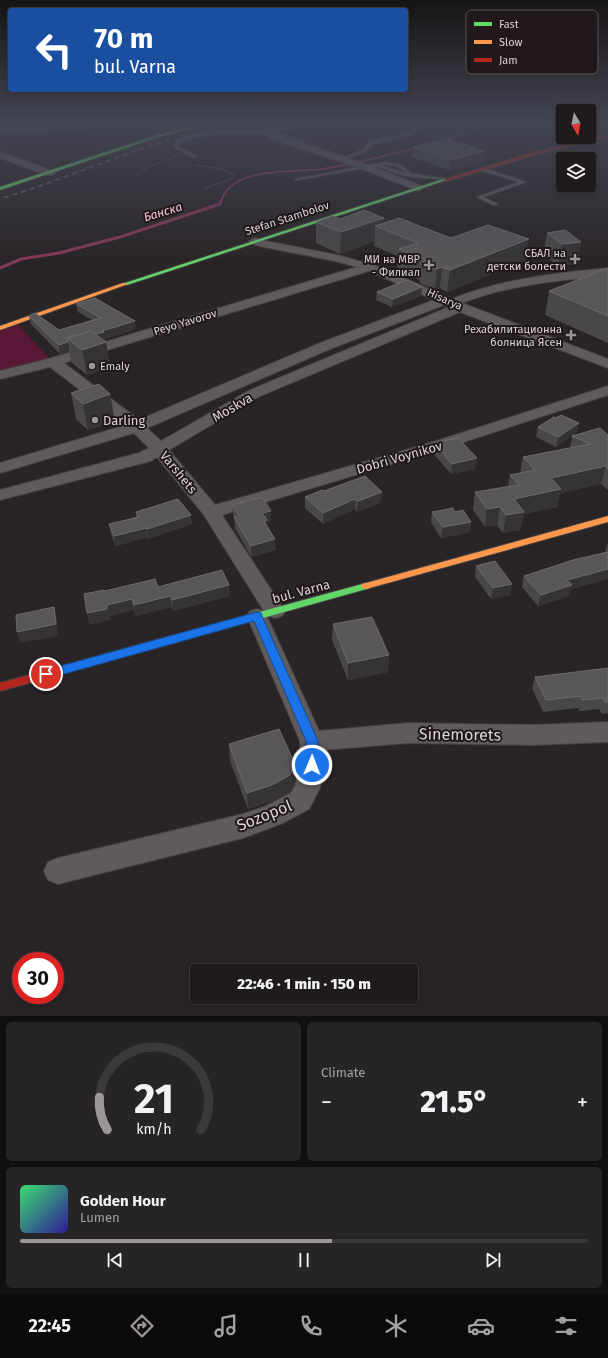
<!DOCTYPE html>
<meta charset="utf-8">
<style>
body{margin:0;font-family:"Fira Sans",sans-serif;background:#272425;color:#f1f3f6;height:100vh;display:flex;flex-direction:column;font-size:15px;white-space:nowrap}
*{box-sizing:border-box;margin:0}
p{font-size:13px;color:#a1a1a3}
.icon{flex:none;width:22px;height:22px;fill:none;stroke:currentColor;stroke-width:2;stroke-linecap:round;stroke-linejoin:round}
.map{position:relative;height:1016px;overflow:hidden}
.sheet{display:flex;flex-direction:column;gap:6px;padding:6px;background:#110f0f;flex:1}
.sheet>*{flex:none}
.hud{position:absolute;left:8px;top:8px;width:400px;height:84px;border-radius:4px;box-shadow:0 2px 6px #0003,0 0 0 1px #3c393b;background:#1a4fa0;color:#fff;overflow:hidden}
.needle{width:26px;rotate:170deg}
.tools{position:absolute;left:556px;top:104px;display:grid;gap:8px}
.tools a{display:grid;place-items:center;width:40px;height:40px;border-radius:4px;background:#1f1b1c;box-shadow:0 2px 6px #0003,0 0 0 1px #3c393b;font-size:20px}
.speed{position:absolute;left:12px;top:952px;display:flex;gap:8px;font-size:20px;font-weight:700;text-align:center}
.speed>*{display:grid;place-content:center;width:52px;height:52px;border-radius:50%;background:#1f1b1c;box-shadow:0 2px 6px #0003,0 0 0 1px #3c393b;line-height:1}
.speed .limit{border:6px solid #d22;background:#fff;color:#111}
.pin{position:absolute;display:grid;place-items:center;width:34px;height:34px;color:#fff;margin:-17px;border:2px solid #fff;border-radius:50%;box-shadow:0 1px 4px #0007}
.me{position:absolute;width:44px;margin:-22px;rotate:1deg;stroke-linejoin:round;filter:drop-shadow(0 0 3px #0008)}
.turn{display:flex;align-items:center;gap:14px;height:84px;padding:0 20px;font-size:18px}
.turn .icon{width:52px;height:52px;stroke-width:2.5}
.turn b{display:block;font-size:28px;line-height:34px}
.big{font-size:30px;font-weight:800;line-height:1.1}
.sheet .card{flex:1;display:flex;flex-direction:column;justify-content:center;gap:6px;min-width:0;padding:0 14px;border-radius:6px;background:#272425}
.sheet .dial{align-items:center;gap:0}
.dial svg{height:104px;overflow:visible;fill:none;stroke:#3c393b;stroke-width:7;stroke-linecap:round;text-anchor:middle}
.dial text{fill:#f1f3f6;stroke:none}
.song{display:flex;align-items:center;gap:12px}
.cover{width:48px;height:48px;border-radius:6px;background:linear-gradient(135deg,hsl(140 70% 55%),hsl(250 70% 35%))}
.played{height:4px;border-radius:2px;background:linear-gradient(90deg,#9c9698 55%,#3c393b 55%)}
.keys{display:flex;justify-content:space-around;direction:ltr}
.heat{display:flex;justify-content:space-between;align-items:center;font-size:22px;direction:ltr}
.sheet .tiles{flex:1;display:grid;gap:6px;grid-template-columns:1fr 1fr}
.card:last-child{grid-column:span 2}
.trip{position:absolute;left:190px;top:964px;width:228px;height:40px;border-radius:4px;background:#1f1b1c;box-shadow:0 2px 6px #0003,0 0 0 1px #3c393b;font-weight:800;line-height:40px;text-align:center}
.menu{display:flex;height:64px;justify-content:space-around;align-items:center;background:#0c0b0b;color:#a1a1a3}
.menu .icon{width:28px;height:28px}
.menu .on{color:#9c9698}
.menu b{font-size:18px;color:#f1f3f6}
.map>svg:first-child{display:block}
</style>
<div class="map">
<svg width="608" height="1016" viewBox="0 0 608 1016">
<rect width="100%" height="100%" fill="#292426"/>
<polygon fill="#581836" points="15,322 53,362 0,375 0,328"/>
<g fill="none" stroke-linecap="round" stroke-linejoin="round">
<g stroke="#833958" stroke-width="2">
<polyline points="441,141 477,128 508,123"/>
<path d="M221 202C230 166 294 173 322 169 354 164 386 155 418 148"/>
</g>
<polyline stroke="#833958" stroke-width="3" points="0,268 21,259 59,253 120,237 220,204 221,201"/>
<g stroke="#454143" stroke-width="2">
<g id="lane">
<polygon points="422,125 425,126 409,135 373,144 366,152 343,160 339,159 362,150 369,142 407,133"/>
<path d="M266 130 267 132C238 136 206 129 179 144V147L197 156 195 158 175 148V142C202 128 237 131 266 130Z"/>
<path d="M385 162 401 165 412 174 448 179 446 180 405 176 376 166 297 180 295 179ZM380 165C391 163 400 166 407 174Z"/>
<polygon points="479,168 483,168 526,182 483,197 498,204 493,205 477,197 519,182 479,170"/>
</g>
</g>
<g stroke="#454143" stroke-width="2">
<g id="street">
<polygon points="102,123 158,123 154,125 0,132 0,128"/>
<polygon points="296,123 312,123 308,125 273,132 368,165 422,186 424,188 419,191 416,190 362,169 269,138 262,131 266,129"/>
<polygon points="0,152 53,171 55,173 53,175 47,175 0,158"/>
<path d="M255 238 266 241 337 255 374 265 452 299C502 279 555 273 608 268V276C558 280 509 285 462 303L608 359V368L460 312 260 396 169 450 215 505 430 443 608 386V395L442 449 222 515 285 611 282 616 275 618 268 616 265 612 319 731 408 723 532 725 608 722V742L532 745 408 743 324 750V765L320 788 309 809 283 823 243 838 58 884 48 880 44 871 48 862 58 858 243 814 266 806 291 793 295 786 300 765V741L247 616 250 611 257 609 264 611 204 515 157 457 151 461 0 500V490L139 453 149 448 134 433 0 473V463L126 425 50 367 0 379V371L48 359 357 267 335 261 259 246 251 243 249 241ZM369 271 434 300 320 343 139 420 64 363ZM444 305 449 307 250 390 161 441 147 428 330 349Z"/>
</g>
</g>
<g stroke="#454143" stroke-width="2">
<g id="fast">
<polygon points="204,123 210,123 156,138 0,190 0,187 154,136"/>
<polygon points="443,179 447,180 127,285 122,284"/>
<polygon points="366,583 370,584 371,586 370,588 134,654 130,653 129,650 130,647 134,646"/>
</g>
</g>
<g stroke="#454143" stroke-width="2">
<g id="slow">
<polygon points="123,283 128,284 0,330 0,326"/>
<polygon points="608,516 608,522 366,589 362,588 361,586 362,584 366,583"/>
</g>
</g>
<g stroke="#454143" stroke-width="2">
<g id="jam">
<polygon points="608,135 608,137 534,155 447,181 443,180 531,153"/>
<polygon points="134,646 138,647 139,650 138,653 0,691 0,683"/>
</g>
</g>
<g stroke="#646061" stroke-width="1" stroke-dasharray="2 1" stroke-linecap="butt">
<polyline points="196,165 221,169 234,175 233,178 204,189"/>
<polyline points="138,175 138,172 176,156"/>
</g>
<use href="#lane" fill="#5f5b5c" fill-rule="evenodd"/>
<use href="#street" fill="#5f5b5c" fill-rule="evenodd"/>
<use href="#fast" fill="#63d668" fill-rule="evenodd"/>
<use href="#slow" fill="#ff974d" fill-rule="evenodd"/>
<use href="#jam" fill="#b3261e" fill-rule="evenodd"/>
<g stroke="#625e5f" stroke-width="2">
<polyline id="rail" points="0,199 37,187 146,147 237,123"/>
</g>
<use href="#rail" stroke="#21181b" stroke-width="1.5" stroke-dasharray="4.5" stroke-linecap="butt"/>
</g>
<g fill="#484849">
<polygon points="413,147 484,161 449,170 412,157"/>
<polygon points="340,219 383,224 451,238 526,260 447,292 440,288 435,290 420,283 420,280 397,270 398,256 374,246 375,241 340,254 316,243 316,222"/>
<polygon points="547,233 581,242 577,264 558,266 543,254"/>
<polygon points="608,268 608,343 545,315 549,291"/>
<polygon points="422,287 421,296 392,307 376,300 377,292"/>
<polygon points="76,304 136,329 105,339 104,341 106,342 110,367 87,375 71,362 69,351 60,354 31,324 29,316 59,330 92,320 78,312"/>
<polygon points="71,393 110,394 115,421 88,430 76,419"/>
<polygon points="556,418 579,423 576,433 573,435 608,435 608,490 601,484 560,493 557,507 524,514 520,530 503,533 497,525 485,527 473,510 475,492 508,486 510,475 520,473 523,457 570,448 572,436 556,447 536,437 538,427"/>
<polygon points="434,443 475,469 451,474 433,453"/>
<polygon points="324,491 381,502 357,512 355,509 323,524 305,508 305,497"/>
<polygon points="232,505 271,521 267,522 267,526 276,550 251,557 235,528 234,517 233,515"/>
<polygon points="136,512 192,524 148,539 147,537 116,546 111,534 109,524 136,517"/>
<polygon points="432,512 455,512 471,522 470,532 441,538 431,522"/>
<polygon points="608,544 608,579 571,589 569,596 538,606 522,587 524,576 605,552 607,545"/>
<polygon points="476,566 512,584 510,595 491,599 475,577"/>
<polygon points="158,587 230,596 173,611 172,607 135,616 134,610 109,616 110,620 89,624 105,591"/>
<polygon points="333,624 389,655 388,672 348,680 332,640"/>
<polygon points="608,668 608,713 602,714 599,709 580,711 578,708 543,712 532,688 535,677"/>
<polygon points="229,744 295,781 294,785 290,792 272,801 248,809 230,761"/>
</g>
<g fill="#353334">
<polygon points="485,151 484,161 449,170 450,160"/>
<polygon points="384,218 383,229 375,226 375,241 340,254 341,232"/>
<polygon points="529,239 526,260 447,292 450,270"/>
<polygon points="581,242 577,264 558,266 562,244"/>
<polygon points="442,267 440,288 435,290 437,269"/>
<polygon points="422,287 421,296 392,307 393,299"/>
<polygon points="135,321 136,329 105,339 105,341 80,348 72,341 102,331"/>
<polygon points="68,342 69,351 60,354 59,345"/>
<polygon points="106,342 110,367 87,375 82,350"/>
<polygon points="110,394 115,421 88,430 83,404"/>
<polygon points="579,423 576,433 556,447 558,437"/>
<polygon points="477,458 475,469 451,474 452,464"/>
<polygon points="606,466 601,484 560,493 557,507 524,514 520,530 503,533 506,515 514,499 551,478"/>
<polygon points="382,492 381,502 357,512 358,501"/>
<polygon points="355,499 355,509 323,524 323,513"/>
<polygon points="500,507 497,525 485,527 487,509"/>
<polygon points="271,511 271,521 267,522 267,530 263,523 262,513"/>
<polygon points="191,515 192,524 148,539 147,529"/>
<polygon points="471,522 470,532 441,538 443,527"/>
<polygon points="146,528 147,537 116,546 114,536"/>
<polygon points="275,539 276,550 251,557 251,546"/>
<polygon points="608,569 608,579 571,589 569,596 538,606 541,595 567,580"/>
<polygon points="512,584 510,595 491,599 493,588"/>
<polygon points="229,585 230,596 173,611 172,600"/>
<polygon points="170,596 172,607 135,616 134,605"/>
<polygon points="132,599 134,610 109,616 110,620 89,624 87,613 107,605"/>
<polygon points="54,607 57,618 58,636 20,643 17,632"/>
<polygon points="389,655 388,672 348,680 348,663"/>
<polygon points="295,764 295,781 294,785 290,792 272,801 248,809 247,793"/>
</g>
<g fill="#585658" stroke="#6c6a6c">
<polygon points="448,139 485,151 450,160 413,147"/>
<polygon points="364,210 384,218 341,232 316,222 333,216 340,219"/>
<polygon points="399,218 451,238 488,225 529,239 450,270 442,267 437,269 422,262 426,260 399,249 418,243 375,226"/>
<polygon points="565,230 581,242 562,244 547,233"/>
<polygon points="608,268 608,316 549,291"/>
<polygon points="406,280 422,287 393,299 377,292"/>
<polygon points="95,298 135,321 102,331 104,332 96,334 91,331 67,338 68,342 59,345 29,316 35,313 59,330 101,318 76,304"/>
<polygon points="91,331 106,342 82,350 67,338"/>
<polygon points="99,384 110,394 83,404 71,393"/>
<polygon points="561,415 579,423 558,437 538,427 554,417 556,418"/>
<polygon points="600,428 608,435 608,469 606,466 551,478 561,489 514,499 524,512 506,515 500,507 487,509 475,492 519,485 510,475 535,470 523,457 590,444 572,436"/>
<polygon points="458,438 477,458 452,464 434,443"/>
<polygon points="365,476 382,492 358,501 355,499 323,513 305,497 322,490 324,491"/>
<polygon points="262,497 271,511 262,513 267,520 264,521 275,539 251,546 234,517 239,516 232,505"/>
<polygon points="178,499 191,515 147,529 146,528 114,536 109,524 139,517 136,512"/>
<polygon points="453,508 455,512 463,510 471,522 443,527 432,512"/>
<polygon points="608,552 608,569 567,580 572,585 541,595 524,576 573,560"/>
<polygon points="495,561 512,584 493,588 476,566"/>
<polygon points="222,570 229,585 172,600 170,596 134,605 132,599 107,605 107,609 87,613 84,594 104,590 105,591 155,579 158,587"/>
<polygon points="54,607 56,624 17,632 16,615"/>
<polygon points="372,617 389,655 348,663 333,624"/>
<polygon points="608,668 608,702 605,702 603,698 583,700 581,696 546,700 535,677"/>
<polygon points="279,729 295,764 293,769 290,775 272,785 247,793 229,744"/>
</g>
<linearGradient id="sky" x2="0" y2="1"><stop stop-color="#171415"/><stop offset="0.46" stop-color="#434552"/><stop offset="1" stop-color="#434552" stop-opacity="0"/></linearGradient>
<rect width="608" height="265" fill="url(#sky)"/>
<polygon fill="#1a73e8" stroke="#114b97" points="257,612 261,613 262,616 318,741 318,765 316,769 312,770 307,769 305,765 306,741 254,621 46,679 42,677 40,674 42,671 46,670"/>
<g fill="#9c9698" stroke="#21181b" stroke-width="1.5">
<path d="M573 253h4v4h4v4h-4v4h-4v-4h-4v-4h4z"/>
<path d="M427 259h4v4h4v4h-4v4h-4v-4h-4v-4h4z"/>
<path d="M569 329h4v4h4v4h-4v4h-4v-4h-4v-4h4z"/>
<circle cx="92" cy="366" r="4"/>
<circle cx="95" cy="420" r="4"/>
</g>
<g text-anchor="middle" stroke-width="4" stroke-linejoin="round" paint-order="stroke">
<g font-size="11" fill="#dad3d6" stroke="#21181b">
<text transform="translate(287 218) rotate(-18)" y="4">Stefan Stambolov</text>
<text transform="translate(445 299) rotate(24)" y="4">Hisarya</text>
<text transform="translate(185 322) rotate(-17)" y="4">Peyo Yavorov</text>
</g>
<g font-size="11" fill="#dad3d6" stroke="#21181b" text-anchor="end">
<text x="566" y="257">СБАЛ на<tspan x="566" dy="13">детски болести</tspan></text>
<text x="420" y="263">МИ на МВР<tspan x="420" dy="13">- Филиал</tspan></text>
<text x="562" y="333">Рехабилитационна<tspan x="562" dy="13">болница Ясен</tspan></text>
<text x="100" y="370" text-anchor="start">Emaly</text>
</g>
<g font-size="12" font-style="italic" fill="#f5c5d5" stroke="#21181b">
<text transform="translate(163 212) rotate(-17)" y="4">Банска</text>
</g>
<g font-size="13" fill="#dad3d6" stroke="#21181b">
<text transform="translate(232 407) rotate(-30)" y="5">Moskva</text>
<text transform="translate(399 457) rotate(-16)" y="5">Dobri Voynikov</text>
<text transform="translate(179 472) rotate(51)" y="5">Varshets</text>
<text transform="translate(301 591) rotate(-15)" y="5">bul. Varna</text>
</g>
<g font-size="13" fill="#dad3d6" stroke="#21181b" text-anchor="start">
<text x="103" y="425">Darling</text>
</g>
<g font-size="16" fill="#dad3d6" stroke="#21181b">
<text transform="translate(460 734) rotate(1)" y="6">Sinemorets</text>
<text transform="translate(264 815) rotate(-22)" y="6">Sozopol</text>
</g>
</g>
<rect x="466" y="10" width="132" height="64" rx="6" fill="#21181b" stroke="#585053" stroke-width="1"/>
<rect x="474" y="22" width="18" height="4" fill="#63d668"/>
<rect x="474" y="40" width="18" height="4" fill="#ff974d"/>
<rect x="474" y="58" width="18" height="4" fill="#b3261e"/>
<g font-size="11" fill="#dad3d6">
<text x="499" y="28">Fast</text>
<text x="499" y="46">Slow</text>
<text x="499" y="64">Jam</text>
</g>
</svg>
<div class="tools">
<a><svg class="needle" viewBox="-14 -14 28 28"><path d="M0-13l5 13h-10z" fill="#e53935"/><path d="M0 13l5-13h-10z" fill="#a1a1a3"/></svg></a>
<a><svg class="icon" aria-label="layers" viewBox="0 0 24 24"><path d="M12 4l9 5-9 5-9-5zM3 14l9 5 9-5"/></svg></a>
</div>
<div class="speed"><div class="limit">30</div></div>
<div class="pin" style="left:46px;top:674px;background:#d93025"><svg class="icon" aria-label="arrive" viewBox="0 0 24 24"><path d="M6 21V4h12l-3 4 3 4H6"/></svg></div>
<svg class="me" style="left:312px;top:765px" viewBox="-20 -20 40 40"><circle r="17" fill="#1a73e8" stroke="#fff" stroke-width="3"/><path d="M0-11L8 9 0 5-8 9z" fill="#fff"/></svg>
<div class="trip">22:46 · 1 min · 150 m</div>
<div class="hud">
<div class="turn"><svg class="icon" aria-label="left" viewBox="0 0 24 24"><path d="M17 20v-9H6M10 6l-5 5 5 5"/></svg><div><b>70 m</b>bul. Varna</div></div>
</div>
</div>
<section class="sheet">
<div class="tiles">
<div class="card dial"><svg viewBox="0 0 100 80">
<path d="M14 69A42 42 0 1 1 86 69"/>
<path d="M14 69A42 42 0 0 1 8 44" stroke="#9c9698"/>
<text x="50" y="56" font-size="32" font-weight="700">21</text>
<text x="50" y="72" font-size="11">km/h</text>
</svg></div>
<div class="card"><p>Climate</p>
<div class="heat"><a>−</a><b class="big">21.5°</b><a>+</a></div>
</div>
<div class="card">
<div class="song"><i class="cover"></i><div><b>Golden Hour</b><p>Lumen</p></div></div>
<div class="played"></div>
<div class="keys"><svg class="icon" aria-label="previous" viewBox="0 0 24 24"><path d="M18 5L8 12l10 7zM5 5v14"/></svg><svg class="icon" aria-label="pause" viewBox="0 0 24 24"><path d="M8 5v14M16 5v14"/></svg><svg class="icon" aria-label="next" viewBox="0 0 24 24"><path d="M6 5l10 7-10 7zM19 5v14"/></svg></div>
</div>
</div>
</section>
<nav class="menu">
<b>22:45</b>
<svg class="icon on" aria-label="directions" viewBox="0 0 24 24"><path d="M12 3l9 9-9 9-9-9zM9 14v-3h6M13 9l2 2-2 2"/></svg>
<svg class="icon" aria-label="music" viewBox="0 0 24 24"><path d="M9 18V5l10-2v13"/><circle cx="6" cy="18" r="3"/><circle cx="16" cy="16" r="3"/></svg>
<svg class="icon" aria-label="phone" viewBox="0 0 24 24"><path d="M5 4h4l2 5-3 2q2 4 5 5l2-3 5 2v4C11 20 4 13 5 4z"/></svg>
<svg class="icon" aria-label="climate" viewBox="0 0 24 24"><path d="M12 3v18M4 7l16 10M4 17L20 7"/></svg>
<svg class="icon" aria-label="car" viewBox="0 0 24 24"><path d="M5 17H2v-5l4-1 3-4h7l3 4 3 1v5h-3M9 17h6M6 11h13"/><circle cx="7" cy="17" r="2"/><circle cx="17" cy="17" r="2"/></svg>
<svg class="icon" aria-label="filters" viewBox="0 0 24 24"><path d="M4 7h16M4 17h16"/><circle cx="9" cy="7" r="2"/><circle cx="15" cy="17" r="2"/></svg>
</nav>
